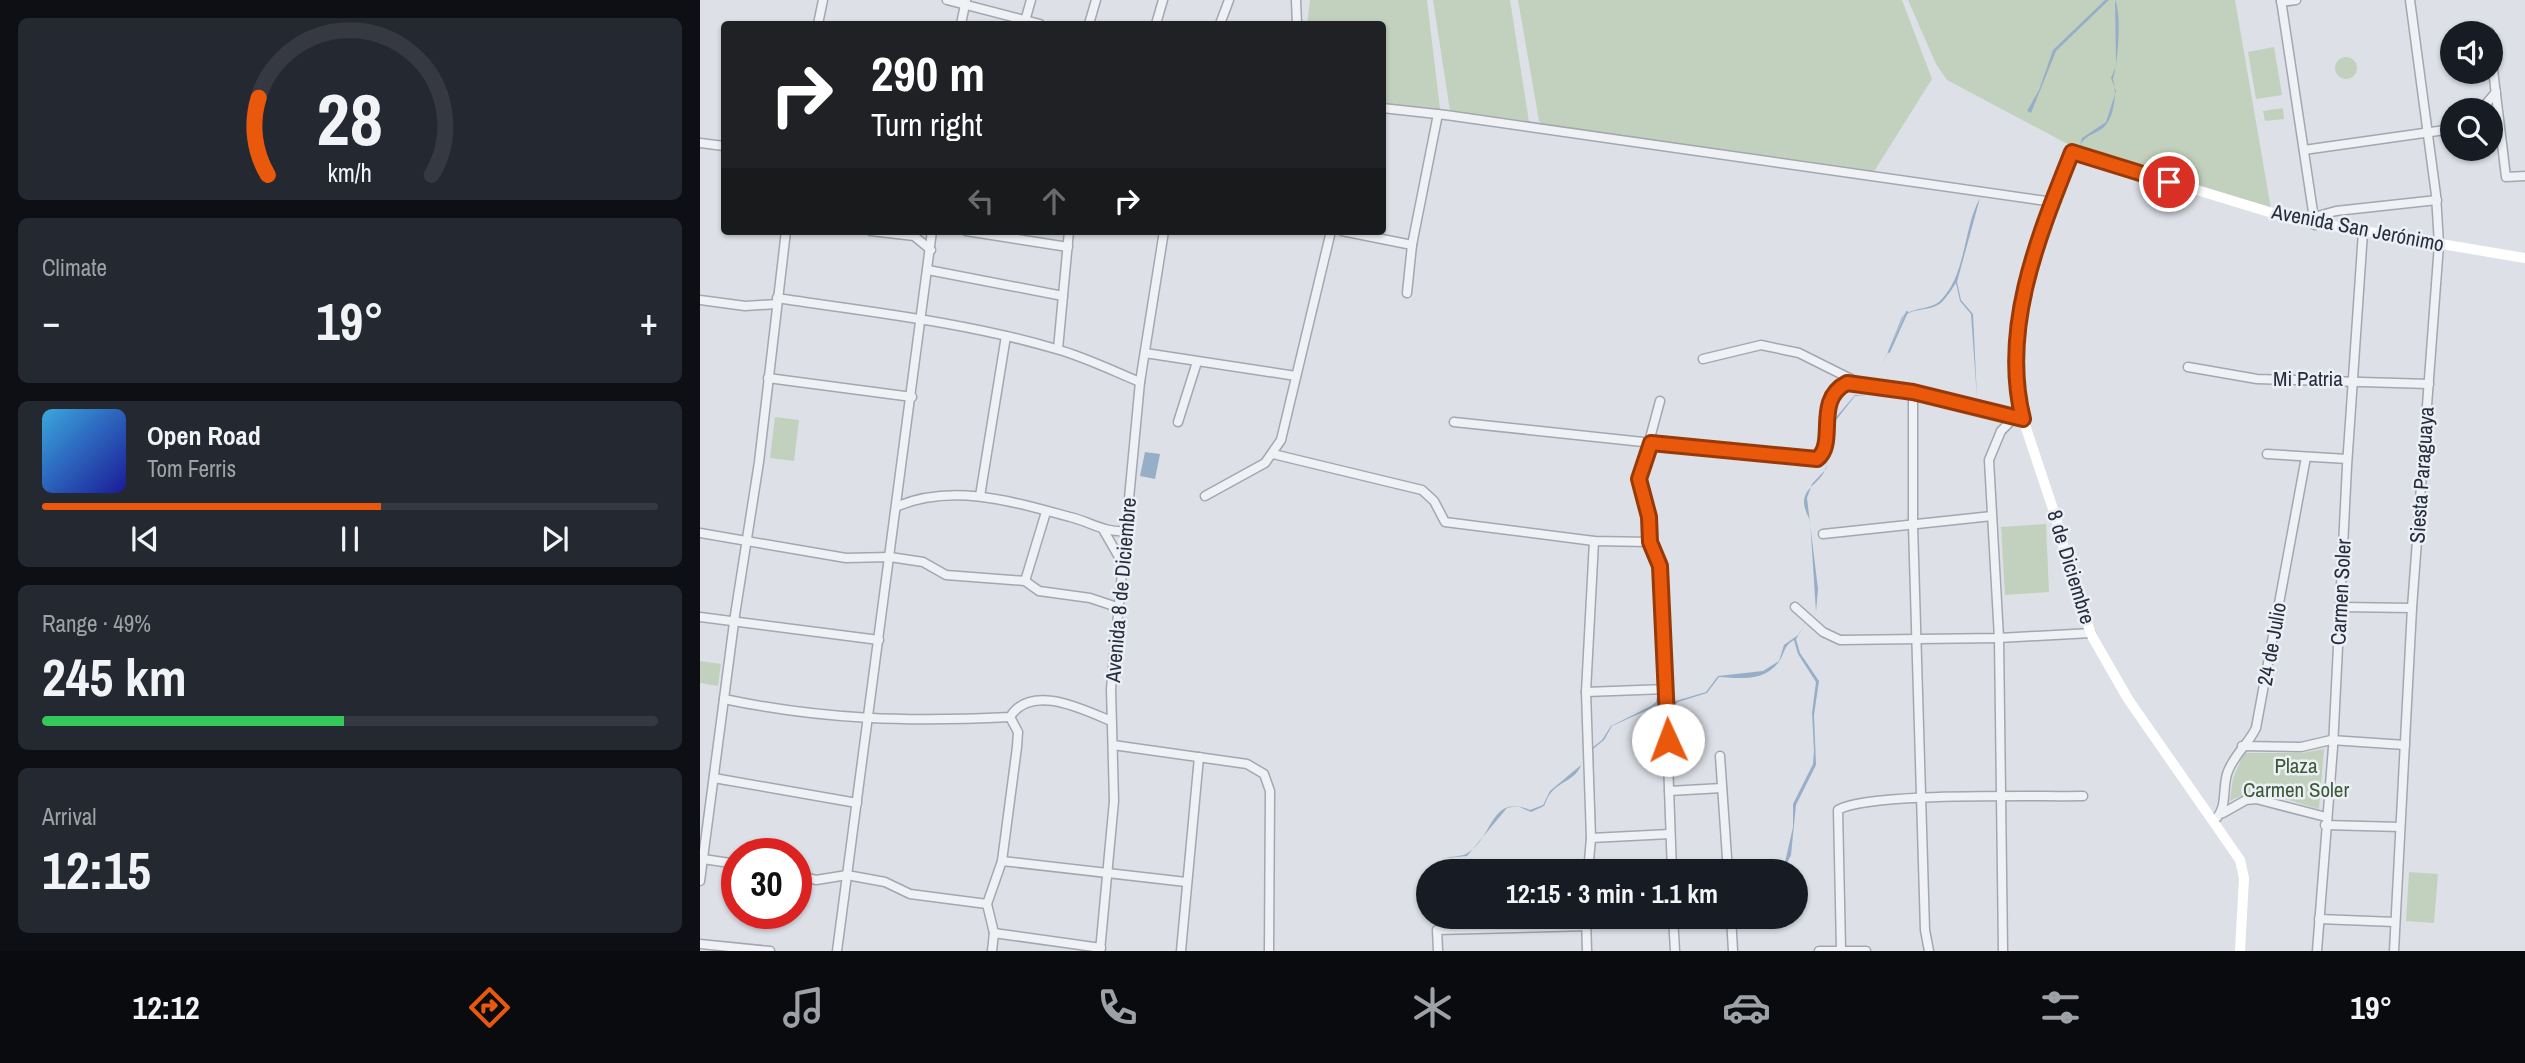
<!DOCTYPE html>
<meta charset="utf-8">
<style>
body{margin:0;font-family:"Archivo Narrow",sans-serif;background:#242831;color:#f1f3f6;height:100vh;display:flex;flex-direction:column;font-size:26px;white-space:nowrap}
*{box-sizing:border-box;margin:0}
p{font-size:23px;color:#9ea1a6}
.icon{flex:none;width:38px;height:38px;fill:none;stroke:currentColor;stroke-width:2;stroke-linecap:round;stroke-linejoin:round}
.map{position:relative;flex:1;overflow:hidden}
.details{display:flex;flex-direction:column;gap:18px;padding:18px;background:#0d0f14;width:700px}
.details>*{flex:none}
.top-card{position:absolute;left:21px;top:21px;width:665px;height:214px;border-radius:7px;box-shadow:0 2px 5px #0004;background:#202124;color:#fff;overflow:hidden}
.fabs{position:absolute;left:1740px;top:21px;display:grid;gap:14px}
.fabs a{display:grid;place-items:center;width:63px;height:63px;border-radius:50%;background:#171b24;box-shadow:0 2px 5px #0004;font-size:35px}
.speed{position:absolute;left:21px;top:838px;display:flex;gap:14px;font-size:35px;font-weight:700;text-align:center}
.speed>*{display:grid;place-content:center;width:91px;height:91px;border-radius:50%;background:#171b24;box-shadow:0 2px 5px #0004;line-height:1}
.speed .limit{border:10px solid #d22;background:#fff;color:#111}
.pin{position:absolute;display:grid;place-items:center;width:60px;height:60px;color:#fff;margin:-30px;border:4px solid #fff;border-radius:50%;box-shadow:0 2px 7px #0007}
.me{position:absolute;width:77px;margin:-38px;rotate:358deg;stroke-linejoin:round;filter:drop-shadow(0 0 5px #0008)}
.turn{display:flex;align-items:center;gap:24px;height:147px;padding:0 35px;font-size:32px}
.turn .icon{width:91px;height:91px;stroke-width:2.5}
.turn b{display:block;font-size:49px;line-height:60px}
.lanes{display:flex;align-items:center;height:66px;padding:0 35px;background:#0003;justify-content:center;gap:35px;direction:ltr}
.lanes .off{opacity:.35}
.big{font-size:52px;font-weight:700;line-height:1.1}
.details .widget{flex:1;display:flex;flex-direction:column;justify-content:center;gap:10px;min-width:0;padding:0 24px;border-radius:10px;background:#242831}
.details .dial{align-items:center;gap:0}
.dial svg{height:182px;overflow:visible;fill:none;stroke:#363941;stroke-width:7;stroke-linecap:round;text-anchor:middle}
.dial text{fill:#f1f3f6;stroke:none}
.song{display:flex;align-items:center;gap:21px}
.cover{width:84px;height:84px;border-radius:10px;background:linear-gradient(135deg,hsl(200 70% 55%),hsl(240 70% 35%))}
.played{height:7px;border-radius:4px;background:linear-gradient(90deg,#ea580c 55%,#363941 55%)}
.keys{display:flex;justify-content:space-around;direction:ltr}
.heat{display:flex;justify-content:space-between;align-items:center;font-size:38px;direction:ltr}
.charge{height:10px;border-radius:5px;background:linear-gradient(90deg,#34c759 49%,#363941 0)}
.trip{position:absolute;left:716px;top:859px;width:392px;height:70px;border-radius:35px;background:#171b24;box-shadow:0 2px 5px #0004;font-weight:700;line-height:70px;text-align:center}
.menu{display:flex;height:112px;justify-content:space-around;align-items:center;background:#090b0e;color:#9ea1a6}
.menu .icon{width:49px;height:49px}
.menu .active{color:#ea580c}
.menu b{font-size:32px;color:#f1f3f6}
main{display:flex;flex:1;min-height:0}
.map>svg:first-child{display:block}
</style>
<main>
<section class="details">
<div class="widget dial"><svg viewBox="0 0 100 80">
<path d="M14 69A42 42 0 1 1 86 69"/>
<path d="M14 69A42 42 0 0 1 10 35" stroke="#ea580c"/>
<text x="50" y="56" font-size="32" font-weight="700">28</text>
<text x="50" y="72" font-size="11">km/h</text>
</svg></div>
<div class="widget"><p>Climate</p>
<div class="heat"><a>−</a><b class="big">19°</b><a>+</a></div>
</div>
<div class="widget">
<div class="song"><i class="cover"></i><div><b>Open Road</b><p>Tom Ferris</p></div></div>
<div class="played"></div>
<div class="keys"><svg class="icon" aria-label="previous" viewBox="0 0 24 24"><path d="M18 5L8 12l10 7zM5 5v14"/></svg><svg class="icon" aria-label="pause" viewBox="0 0 24 24"><path d="M8 5v14M16 5v14"/></svg><svg class="icon" aria-label="next" viewBox="0 0 24 24"><path d="M6 5l10 7-10 7zM19 5v14"/></svg></div>
</div>
<div class="widget"><p>Range · 49%</p><b class="big">245 km</b><div class="charge"></div></div>
<div class="widget"><p>Arrival</p><b class="big">12:15</b></div>
</section>
<div class="map">
<svg width="1825" height="951" viewBox="0 0 1825 951">
<rect width="100%" height="100%" fill="#dde0e7"/>
<g fill="#c2d1bd">
<polygon points="610,0 727,0 740,109 683,105 682,24 607,24"/>
<polygon points="733,0 810,0 829,122 750,111"/>
<polygon points="818,0 1202,0 1232,79 1173,173 843,126 839,121"/>
<polygon points="1208,0 1535,0 1571,209 1379,150 1247,80 1236,64"/>
<polygon points="1574,47 1582,95 1556,99 1548,52"/>
<circle cx="1646" cy="68" r="11"/>
<polygon points="1583,108 1584,119 1565,121 1563,111"/>
<polygon points="75,417 99,420 94,461 70,458"/>
<polygon points="1346,524 1349,592 1305,595 1301,527"/>
<polygon points="0,661 21,664 18,686 0,683"/>
<path d="M1624 749 1619 809C1589 802 1559 784 1530 801L1533 778 1544 753H1602Z"/>
<polygon points="1709,872 1738,874 1734,923 1706,921"/>
</g>
<g fill="#96aec8">
<polygon points="1405,0 1409,0 1356,51 1331,113 1327,111 1339,90 1353,50"/>
<path d="M1415 0C1422 13 1418 63 1413 79 1417 91 1415 118 1403 128 1395 134 1386 135 1380 145L1382 138 1406 122 1416 91 1411 78 1416 66Z"/>
<path d="M1280 198 1257 282 1261 300 1273 314 1277 398 1271 314 1260 301 1256 283C1252 289 1247 297 1242 302 1231 312 1213 307 1203 317L1182 366 1202 317C1213 306 1230 311 1241 300 1267 273 1263 228 1280 198Z"/>
<path d="M1178 391V394L1155 396 1133 424 1126 469 1112 484 1107 498 1118 589 1116 612 1110 520C1092 488 1120 488 1126 467 1130 454 1129 437 1131 423L1155 395H1173Z"/>
<polygon points="445,452 460,454 455,479 440,476"/>
<path d="M1105 624 1096 639 1100 653 1119 681 1114 715 1116 765 1096 805 1091 855 1083 871 1093 827V804L1113 764 1114 750 1112 713 1116 682 1098 654 1094 640C1083 646 1085 654 1078 663 1063 682 1040 678 1019 677L1007 693 978 702 971 709 969 703 1006 692 1018 676 1063 671 1079 661 1084 645 1098 635Z"/>
<polygon points="957,696 960,708 954,707 912,726 904,740 893,749 896,834 892,748 902,740 911,726 951,706 956,702"/>
<path d="M881 765C876 780 858 782 850 794 847 798 846 802 844 806L831 812 817 806 807 808 767 856 746 858C750 856 760 857 766 854 794 839 789 793 830 810L843 805 850 791Z"/>
</g>
<g fill="none" stroke-linecap="round" stroke-linejoin="round">
<polyline stroke="#96aec8" stroke-width="2" points="1189,352 1207,312"/>
<g stroke="#a2a7b1" stroke-width="11">
<g id="street">
<polyline points="247,0 340,24"/>
<polyline points="596,0 597,24"/>
<polyline points="1581,0 1615,225"/>
<polyline points="1581,2 1596,0"/>
<polyline points="325,21 331,0"/>
<polyline points="118,24 123,0"/>
<polyline points="261,24 266,0"/>
<polyline points="389,24 396,0"/>
<polyline points="456,24 463,0"/>
<polyline points="520,24 529,0"/>
<polyline points="1789,32 1789,33"/>
<polyline points="1790,45 1806,177 1825,176"/>
<polyline points="682,108 746,115 1353,202"/>
<polyline points="1781,110 1796,92"/>
<polyline points="0,143 24,146"/>
<polyline points="1604,150 1752,129"/>
<polyline points="1614,217 1636,211 1737,200"/>
<polyline points="171,231 214,236 231,250"/>
<polyline points="266,231 368,247"/>
<polyline points="642,231 712,245"/>
<polyline points="228,270 363,296"/>
<polyline points="707,293 712,245 738,114"/>
<path d="M77 298C170 312 265 322 356 349 385 357 413 371 440 382"/>
<polyline points="0,300 45,306 77,304"/>
<polyline points="358,349 369,231"/>
<polyline points="445,353 596,376"/>
<polyline points="1003,359 1061,345 1099,353 1157,382"/>
<polyline points="1488,367 1557,379 1729,384"/>
<polyline points="68,378 212,397"/>
<polyline points="1213,392 1213,525 1225,930 1229,951"/>
<polyline points="960,401 939,479 949,517 950,542 960,566 962,594 972,872"/>
<polyline points="478,422 497,362"/>
<path d="M754 422 1114 460 1119 458C1136 435 1115 399 1147 383L1213 392 1323 419"/>
<polyline points="573,454 722,490 734,501 745,522 894,541 950,542"/>
<polyline points="1567,454 1647,459"/>
<polyline points="280,496 306,336"/>
<polyline points="505,496 565,463 581,440 631,231"/>
<path d="M198 506C254 483 314 502 370 517 391 522 404 533 427 531"/>
<polyline points="404,531 423,564"/>
<polyline points="0,533 146,558 190,557 223,562 246,575 325,581 339,591 390,598 420,608"/>
<polyline points="1123,534 1292,516"/>
<polyline points="325,581 346,512"/>
<polyline points="1095,607 1123,632 1140,640 1299,638 1391,633"/>
<polyline points="1641,607 1712,608"/>
<polyline points="0,617 179,640"/>
<polyline points="886,692 966,689"/>
<path d="M24 699C124 720 209 722 310 717 331 683 382 709 411 721"/>
<polyline points="413,745 547,764 564,774 570,791 569,951"/>
<polyline points="1542,746 1601,747 1631,740 1705,745"/>
<polyline points="1020,756 1028,872"/>
<polyline points="14,778 157,803"/>
<polyline points="969,791 1022,788"/>
<polyline points="1523,813 1546,800 1556,799 1626,817"/>
<path d="M1514 821C1528 807 1522 792 1527 774 1533 755 1548 745 1556 728L1606 457"/>
<polyline points="1625,825 1700,827"/>
<polyline points="891,838 970,834"/>
<polyline points="3,859 37,864"/>
<polyline points="302,861 486,882"/>
<polyline points="888,872 891,838 886,692 894,541"/>
<polyline points="96,874 116,880 147,875 185,882 210,894 287,904"/>
<polyline points="0,881 35,615 59,462 86,231"/>
<polyline points="886,917 887,951"/>
<polyline points="973,917 975,951"/>
<polyline points="1031,917 1033,951"/>
<polyline points="1619,919 1695,922"/>
<polyline points="294,933 401,948"/>
<polyline points="0,944 70,951"/>
<path d="M1141 950 1138 810C1168 792 1337 797 1383 796"/>
<polyline points="137,951 232,231"/>
<polyline points="292,951 294,933 287,904 302,861 317,747 318,732 310,717"/>
<polyline points="400,951 414,801 411,689 440,382 464,231"/>
<polyline points="481,951 499,757"/>
<polyline points="738,951 737,930 887,926"/>
<polyline points="1119,951 1166,951"/>
<polyline points="1303,951 1299,638 1289,460 1301,431 1315,417"/>
<polyline points="1617,951 1633,747 1647,466 1663,232"/>
<polyline points="1694,951 1712,608 1739,244 1736,195 1710,0"/>
</g>
</g>
<use href="#street" stroke="#eff1f5" stroke-width="8"/>
<polyline stroke="#fff" stroke-width="10" points="1540,951 1544,878 1540,860 1428,699 1393,638 1377,598 1356,518 1323,419 1318,379 1321,304 1333,260 1372,152 1592,219 1825,258"/>
</g>
<g fill="none" stroke-linecap="round" stroke-linejoin="round">
<g stroke="#983908" stroke-width="18">
<path id="route" d="M968 740 960 566 950 542 949 517 939 479 951 443 1117 459C1138 443 1113 400 1147 383L1213 392 1323 419C1300 328 1339 235 1372 152L1469 182"/>
</g>
<use href="#route" stroke="#ea580c" stroke-width="12"/>
</g>
<g text-anchor="middle" stroke-width="5" stroke-linejoin="round" paint-order="stroke">
<g font-size="21" fill="#262e3e" stroke="#eceff5">
<text transform="translate(1658 228) rotate(11)" y="7">Avenida San Jerónimo</text>
<text x="1608" y="386">Mi Patria</text>
<text transform="translate(1722 475) rotate(-86)" y="7">Siesta Paraguaya</text>
<text transform="translate(1371 567) rotate(73)" y="7">8 de Diciembre</text>
<text transform="translate(421 590) rotate(-85)" y="7">Avenida 8 de Diciembre</text>
<text transform="translate(1641 592) rotate(-87)" y="7">Carmen Soler</text>
<text transform="translate(1572 644) rotate(-80)" y="7">24 de Julio</text>
</g>
<g font-size="21" fill="#3a5a33" stroke="#eceff5">
<text x="1596" y="773">Plaza<tspan x="1596" dy="24">Carmen Soler</tspan></text>
</g>
</g>
</svg>
<div class="fabs">
<a><svg class="icon" aria-label="sound" viewBox="0 0 24 24"><path d="M4 9h4l5-4v14l-5-4H4zM17 9q2 3 0 6"/></svg></a>
<a><svg class="icon" aria-label="search" viewBox="0 0 24 24"><circle cx="10" cy="10" r="6"/><path d="M15 15l6 6"/></svg></a>
</div>
<div class="speed"><div class="limit">30</div></div>
<div class="pin" style="left:1469px;top:182px;background:#d93025"><svg class="icon" aria-label="arrive" viewBox="0 0 24 24"><path d="M6 21V4h12l-3 4 3 4H6"/></svg></div>
<svg class="me" style="left:968px;top:740px" viewBox="-20 -20 40 40"><circle r="19" fill="#fff"/><path d="M0-13L10 11 0 6-10 11z" fill="#ea580c"/></svg>
<div class="trip">12:15 · 3 min · 1.1 km</div>
<div class="top-card">
<div class="turn"><svg class="icon" aria-label="right" viewBox="0 0 24 24"><path d="M7 20v-9h11M14 6l5 5-5 5"/></svg><div><b>290 m</b>Turn right</div></div>
<div class="lanes"><svg class="icon off" aria-label="left" viewBox="0 0 24 24"><path d="M17 20v-9H6M10 6l-5 5 5 5"/></svg><svg class="icon off" aria-label="ahead" viewBox="0 0 24 24"><path d="M12 20V5M6 11l6-6 6 6"/></svg><svg class="icon" aria-label="right" viewBox="0 0 24 24"><path d="M7 20v-9h11M14 6l5 5-5 5"/></svg></div>
</div>
</div>
</main>
<nav class="menu">
<b>12:12</b>
<svg class="icon active" aria-label="directions" viewBox="0 0 24 24"><path d="M12 3l9 9-9 9-9-9zM9 14v-3h6M13 9l2 2-2 2"/></svg>
<svg class="icon" aria-label="music" viewBox="0 0 24 24"><path d="M9 18V5l10-2v13"/><circle cx="6" cy="18" r="3"/><circle cx="16" cy="16" r="3"/></svg>
<svg class="icon" aria-label="phone" viewBox="0 0 24 24"><path d="M5 4h4l2 5-3 2q2 4 5 5l2-3 5 2v4C11 20 4 13 5 4z"/></svg>
<svg class="icon" aria-label="climate" viewBox="0 0 24 24"><path d="M12 3v18M4 7l16 10M4 17L20 7"/></svg>
<svg class="icon" aria-label="car" viewBox="0 0 24 24"><path d="M5 17H2v-5l4-1 3-4h7l3 4 3 1v5h-3M9 17h6M6 11h13"/><circle cx="7" cy="17" r="2"/><circle cx="17" cy="17" r="2"/></svg>
<svg class="icon" aria-label="filters" viewBox="0 0 24 24"><path d="M4 7h16M4 17h16"/><circle cx="9" cy="7" r="2"/><circle cx="15" cy="17" r="2"/></svg>
<b>19°</b>
</nav>
